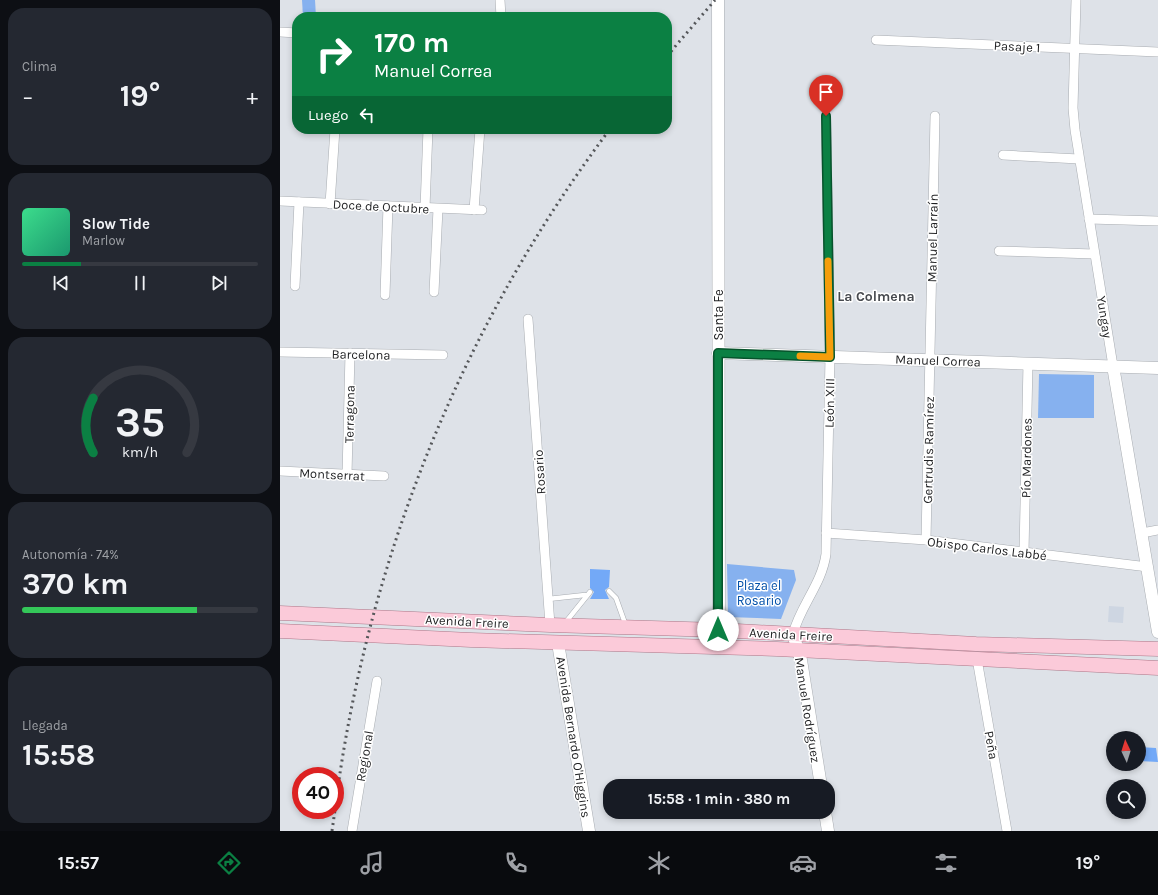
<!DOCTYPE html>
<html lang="es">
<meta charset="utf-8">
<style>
body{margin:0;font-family:Karla,sans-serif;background:#242831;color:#f1f3f6;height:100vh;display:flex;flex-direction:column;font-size:15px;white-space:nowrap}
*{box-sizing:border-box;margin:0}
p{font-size:13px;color:#9ea1a6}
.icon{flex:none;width:22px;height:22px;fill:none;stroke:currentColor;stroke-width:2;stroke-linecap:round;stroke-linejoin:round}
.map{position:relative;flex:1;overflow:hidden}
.sheet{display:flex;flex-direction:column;gap:8px;padding:8px;background:#0d0f14;width:280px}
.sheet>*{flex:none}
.top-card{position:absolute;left:12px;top:12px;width:380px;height:122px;border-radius:16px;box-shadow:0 2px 6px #0003;background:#0b8043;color:#fff;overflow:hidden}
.needle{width:26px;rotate:356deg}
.buttons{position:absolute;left:826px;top:731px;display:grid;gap:8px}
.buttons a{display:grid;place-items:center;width:40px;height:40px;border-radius:50%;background:#171b24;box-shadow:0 2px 6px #0003;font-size:20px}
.speed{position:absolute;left:12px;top:767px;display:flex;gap:8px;font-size:20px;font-weight:700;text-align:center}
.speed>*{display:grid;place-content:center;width:52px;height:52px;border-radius:50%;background:#171b24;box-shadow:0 2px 6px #0003;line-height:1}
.speed .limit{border:6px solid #d22;background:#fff;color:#111}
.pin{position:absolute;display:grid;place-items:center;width:34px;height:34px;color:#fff;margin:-41px -17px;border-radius:50% 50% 50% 0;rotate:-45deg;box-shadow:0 0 4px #0007}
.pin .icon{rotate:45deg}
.me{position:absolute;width:44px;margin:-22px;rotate:0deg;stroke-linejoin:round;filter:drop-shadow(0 0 3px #0008)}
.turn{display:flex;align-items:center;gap:14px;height:84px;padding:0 16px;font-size:18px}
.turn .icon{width:52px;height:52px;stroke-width:2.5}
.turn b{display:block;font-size:28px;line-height:34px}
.then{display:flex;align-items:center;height:38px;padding:0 16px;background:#0003;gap:8px;font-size:15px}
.big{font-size:30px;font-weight:700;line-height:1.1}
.sheet .tile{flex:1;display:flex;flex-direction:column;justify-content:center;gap:6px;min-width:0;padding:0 14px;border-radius:16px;background:#242831}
.sheet .dial{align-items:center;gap:0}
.dial svg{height:104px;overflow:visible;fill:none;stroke:#363941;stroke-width:7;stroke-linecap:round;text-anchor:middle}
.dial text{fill:#f1f3f6;stroke:none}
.song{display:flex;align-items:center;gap:12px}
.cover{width:48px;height:48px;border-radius:6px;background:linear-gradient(135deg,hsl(150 70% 55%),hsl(160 70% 35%))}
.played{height:4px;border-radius:2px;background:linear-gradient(90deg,#0b8043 25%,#363941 25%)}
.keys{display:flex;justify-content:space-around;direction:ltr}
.heat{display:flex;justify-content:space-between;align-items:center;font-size:22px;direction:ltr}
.charge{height:6px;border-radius:3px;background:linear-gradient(90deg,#34c759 74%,#363941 0)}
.trip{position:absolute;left:323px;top:779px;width:232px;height:40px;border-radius:16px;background:#171b24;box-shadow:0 2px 6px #0003;font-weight:700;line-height:40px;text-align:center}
.tab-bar{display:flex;height:64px;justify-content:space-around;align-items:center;background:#090b0e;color:#9ea1a6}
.tab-bar .icon{width:28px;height:28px}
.tab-bar .on{color:#0b8043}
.tab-bar b{font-size:18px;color:#f1f3f6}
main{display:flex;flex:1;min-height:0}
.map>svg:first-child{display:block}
</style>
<main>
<section class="sheet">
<div class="tile"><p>Clima</p>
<div class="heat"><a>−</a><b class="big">19°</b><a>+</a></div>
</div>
<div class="tile">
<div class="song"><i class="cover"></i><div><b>Slow Tide</b><p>Marlow</p></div></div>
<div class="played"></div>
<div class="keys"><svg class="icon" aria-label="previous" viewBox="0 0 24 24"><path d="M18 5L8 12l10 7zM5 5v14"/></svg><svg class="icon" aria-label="pause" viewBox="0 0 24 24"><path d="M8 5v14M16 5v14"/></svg><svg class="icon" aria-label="next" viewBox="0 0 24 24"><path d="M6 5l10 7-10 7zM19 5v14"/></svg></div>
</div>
<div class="tile dial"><svg viewBox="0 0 100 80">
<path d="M14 69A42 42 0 1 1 86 69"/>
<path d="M14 69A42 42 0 0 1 14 27" stroke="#0b8043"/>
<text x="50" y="56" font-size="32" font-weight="700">35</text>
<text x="50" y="72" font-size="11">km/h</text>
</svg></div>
<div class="tile"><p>Autonomía · 74%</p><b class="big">370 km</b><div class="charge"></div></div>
<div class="tile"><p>Llegada</p><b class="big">15:58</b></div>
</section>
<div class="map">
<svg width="878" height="831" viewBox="0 0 878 831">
<rect width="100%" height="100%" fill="#dee2e8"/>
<polygon fill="#ced6e2" points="829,606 844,607 843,623 828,622"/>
<g fill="#86b1ef">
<polygon points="22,0 35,0 36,17 23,17"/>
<polygon points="759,374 814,375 814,418 758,418"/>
<polygon points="447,564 514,570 516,580 501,619 448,617"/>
</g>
<g fill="#73a9f7">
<polygon points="310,569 330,570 329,587 325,590 329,599 310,599 314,592 310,588"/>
<polygon points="859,747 876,748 878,762 859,761"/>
</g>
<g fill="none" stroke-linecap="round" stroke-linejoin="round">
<g stroke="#a8acb1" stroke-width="5.5">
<g id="lane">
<polyline points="329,591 336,598 346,626"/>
<polyline points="268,599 305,595"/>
<polyline points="285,623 310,592"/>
</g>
</g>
<g stroke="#a8acb1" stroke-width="10">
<g id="street">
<polyline points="220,0 221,17"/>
<polyline points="796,0 793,108 795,130 833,366"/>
<polyline points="0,32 17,33"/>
<polyline points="596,40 878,52"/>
<polyline points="723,155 799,159"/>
<polyline points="0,201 202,210"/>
<polyline points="50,204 55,129"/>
<polyline points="145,208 148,129"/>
<polyline points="194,210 200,129"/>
<polyline points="809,219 878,221"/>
<polyline points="719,251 814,254"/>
<polyline points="15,286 19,202"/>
<polyline points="154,292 158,209"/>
<polyline points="105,295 108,206"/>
<polyline points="248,319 270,625"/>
<polyline points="0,352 163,355"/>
<polyline points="0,471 104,476"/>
<polyline points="67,475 70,353"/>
<polyline points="546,533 646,540 868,567"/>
<polyline points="862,533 878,530"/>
<polyline points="646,540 655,116"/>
<polyline points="744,552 748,363"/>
<path d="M513 634C520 606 542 584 546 554L550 357 546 116"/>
<polyline points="697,659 727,831"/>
<polyline points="72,831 97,681"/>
</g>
</g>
<g stroke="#a8acb1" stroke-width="13">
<g id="secondary">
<polyline points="438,0 439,630"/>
<polyline points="438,353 878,368"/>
<polyline points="833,366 878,632"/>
<polyline points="513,634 521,660 541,786"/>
<polyline points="278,643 309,831"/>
<polyline points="545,812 548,831"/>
</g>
</g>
<g stroke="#ac7788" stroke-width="15">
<g id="primary">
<polyline points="0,613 270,625 439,630 696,644 878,649"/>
<polyline points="0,631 191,640 497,649 878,668"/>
</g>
</g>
<use href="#lane" stroke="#fff" stroke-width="4.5"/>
<use href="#street" stroke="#fff" stroke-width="9"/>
<use href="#secondary" stroke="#fff" stroke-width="12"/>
<use href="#primary" stroke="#fbcad9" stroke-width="14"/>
<g stroke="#55575a" stroke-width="3" stroke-dasharray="2 4" stroke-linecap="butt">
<polyline points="387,56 435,0"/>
<path d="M55 809C86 564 181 327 330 129"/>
<polyline points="52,831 55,810"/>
</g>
</g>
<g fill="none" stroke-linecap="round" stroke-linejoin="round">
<g stroke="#07532c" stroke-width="10">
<polyline id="route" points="438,630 438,353 550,357 546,116"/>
</g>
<use href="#route" stroke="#0b8043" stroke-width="7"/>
<polyline stroke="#f59e0b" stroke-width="7" points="520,356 550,357 548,261"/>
</g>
<g text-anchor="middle" stroke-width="3" stroke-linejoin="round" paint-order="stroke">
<g font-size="13" fill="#1f2022" stroke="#fff">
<text transform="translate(737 46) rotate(3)" y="5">Pasaje 1</text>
<text transform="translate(101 206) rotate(3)" y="5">Doce de Octubre</text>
<text transform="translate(652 238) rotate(-89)" y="5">Manuel Larraín</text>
<text transform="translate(438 315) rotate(-90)" y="5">Santa Fe</text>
<text transform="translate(825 317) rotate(81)" y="5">Yungay</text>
<text transform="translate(81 354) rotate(1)" y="5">Barcelona</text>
<text transform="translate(658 360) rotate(2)" y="5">Manuel Correa</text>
<text transform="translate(549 403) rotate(-89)" y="5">León XIII</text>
<text transform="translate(69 414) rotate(-89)" y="5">Terragona</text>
<text transform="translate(648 450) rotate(-89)" y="5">Gertrudis Ramírez</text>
<text transform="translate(746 458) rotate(-89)" y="5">Pío Mardones</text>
<text transform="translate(259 472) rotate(-94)" y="5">Rosario</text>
<text transform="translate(52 474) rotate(3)" y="5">Montserrat</text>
<text transform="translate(707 548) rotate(7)" y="5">Obispo Carlos Labbé</text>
<text transform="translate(187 621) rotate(3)" y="5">Avenida Freire</text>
<text transform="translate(511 634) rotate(3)" y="5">Avenida Freire</text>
<text transform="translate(528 710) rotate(81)" y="5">Manuel Rodríguez</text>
<text transform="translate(294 737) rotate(81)" y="5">Avenida Bernardo O'Higgins</text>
<text transform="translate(712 745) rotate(80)" y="5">Peña</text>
<text transform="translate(84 756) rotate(-80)" y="5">Regional</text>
</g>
<g font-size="13" fill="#014fa8" stroke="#fff">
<text x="479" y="590">Plaza el<tspan x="479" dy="15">Rosario</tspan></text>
</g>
<g font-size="14" font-weight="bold" fill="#474a4f" stroke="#fff">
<text x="596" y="301">La Colmena</text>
</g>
</g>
</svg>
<div class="buttons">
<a><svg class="needle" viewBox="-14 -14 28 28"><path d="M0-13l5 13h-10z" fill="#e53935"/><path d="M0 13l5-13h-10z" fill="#9ea1a6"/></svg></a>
<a><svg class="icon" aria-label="search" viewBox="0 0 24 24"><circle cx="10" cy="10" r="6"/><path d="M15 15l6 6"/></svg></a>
</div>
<div class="speed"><div class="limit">40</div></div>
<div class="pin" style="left:546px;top:116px;background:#d93025"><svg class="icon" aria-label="arrive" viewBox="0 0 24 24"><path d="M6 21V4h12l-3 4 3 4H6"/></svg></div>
<svg class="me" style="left:438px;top:630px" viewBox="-20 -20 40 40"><circle r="19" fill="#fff"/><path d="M0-13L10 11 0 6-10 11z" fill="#0b8043"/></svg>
<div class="trip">15:58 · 1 min · 380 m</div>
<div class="top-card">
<div class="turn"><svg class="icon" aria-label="right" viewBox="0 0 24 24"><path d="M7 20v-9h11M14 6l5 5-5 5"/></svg><div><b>170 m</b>Manuel Correa</div></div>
<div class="then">Luego<svg class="icon" aria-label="left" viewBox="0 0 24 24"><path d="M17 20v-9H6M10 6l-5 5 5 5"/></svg></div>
</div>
</div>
</main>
<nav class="tab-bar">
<b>15:57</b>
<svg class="icon on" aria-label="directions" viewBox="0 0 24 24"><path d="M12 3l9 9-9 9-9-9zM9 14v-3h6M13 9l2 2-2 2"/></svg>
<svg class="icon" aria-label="music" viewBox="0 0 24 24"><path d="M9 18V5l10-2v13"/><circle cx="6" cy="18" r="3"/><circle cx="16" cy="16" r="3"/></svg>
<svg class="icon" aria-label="phone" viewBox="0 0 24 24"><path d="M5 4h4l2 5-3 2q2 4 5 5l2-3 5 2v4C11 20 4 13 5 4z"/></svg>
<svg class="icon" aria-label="climate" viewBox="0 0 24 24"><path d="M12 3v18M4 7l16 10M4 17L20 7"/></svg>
<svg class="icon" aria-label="car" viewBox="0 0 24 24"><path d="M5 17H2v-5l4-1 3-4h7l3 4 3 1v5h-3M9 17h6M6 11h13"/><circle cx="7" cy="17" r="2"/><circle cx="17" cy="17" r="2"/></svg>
<svg class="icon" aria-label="filters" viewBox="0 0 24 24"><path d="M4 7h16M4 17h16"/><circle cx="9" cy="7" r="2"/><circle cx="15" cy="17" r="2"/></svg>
<b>19°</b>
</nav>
